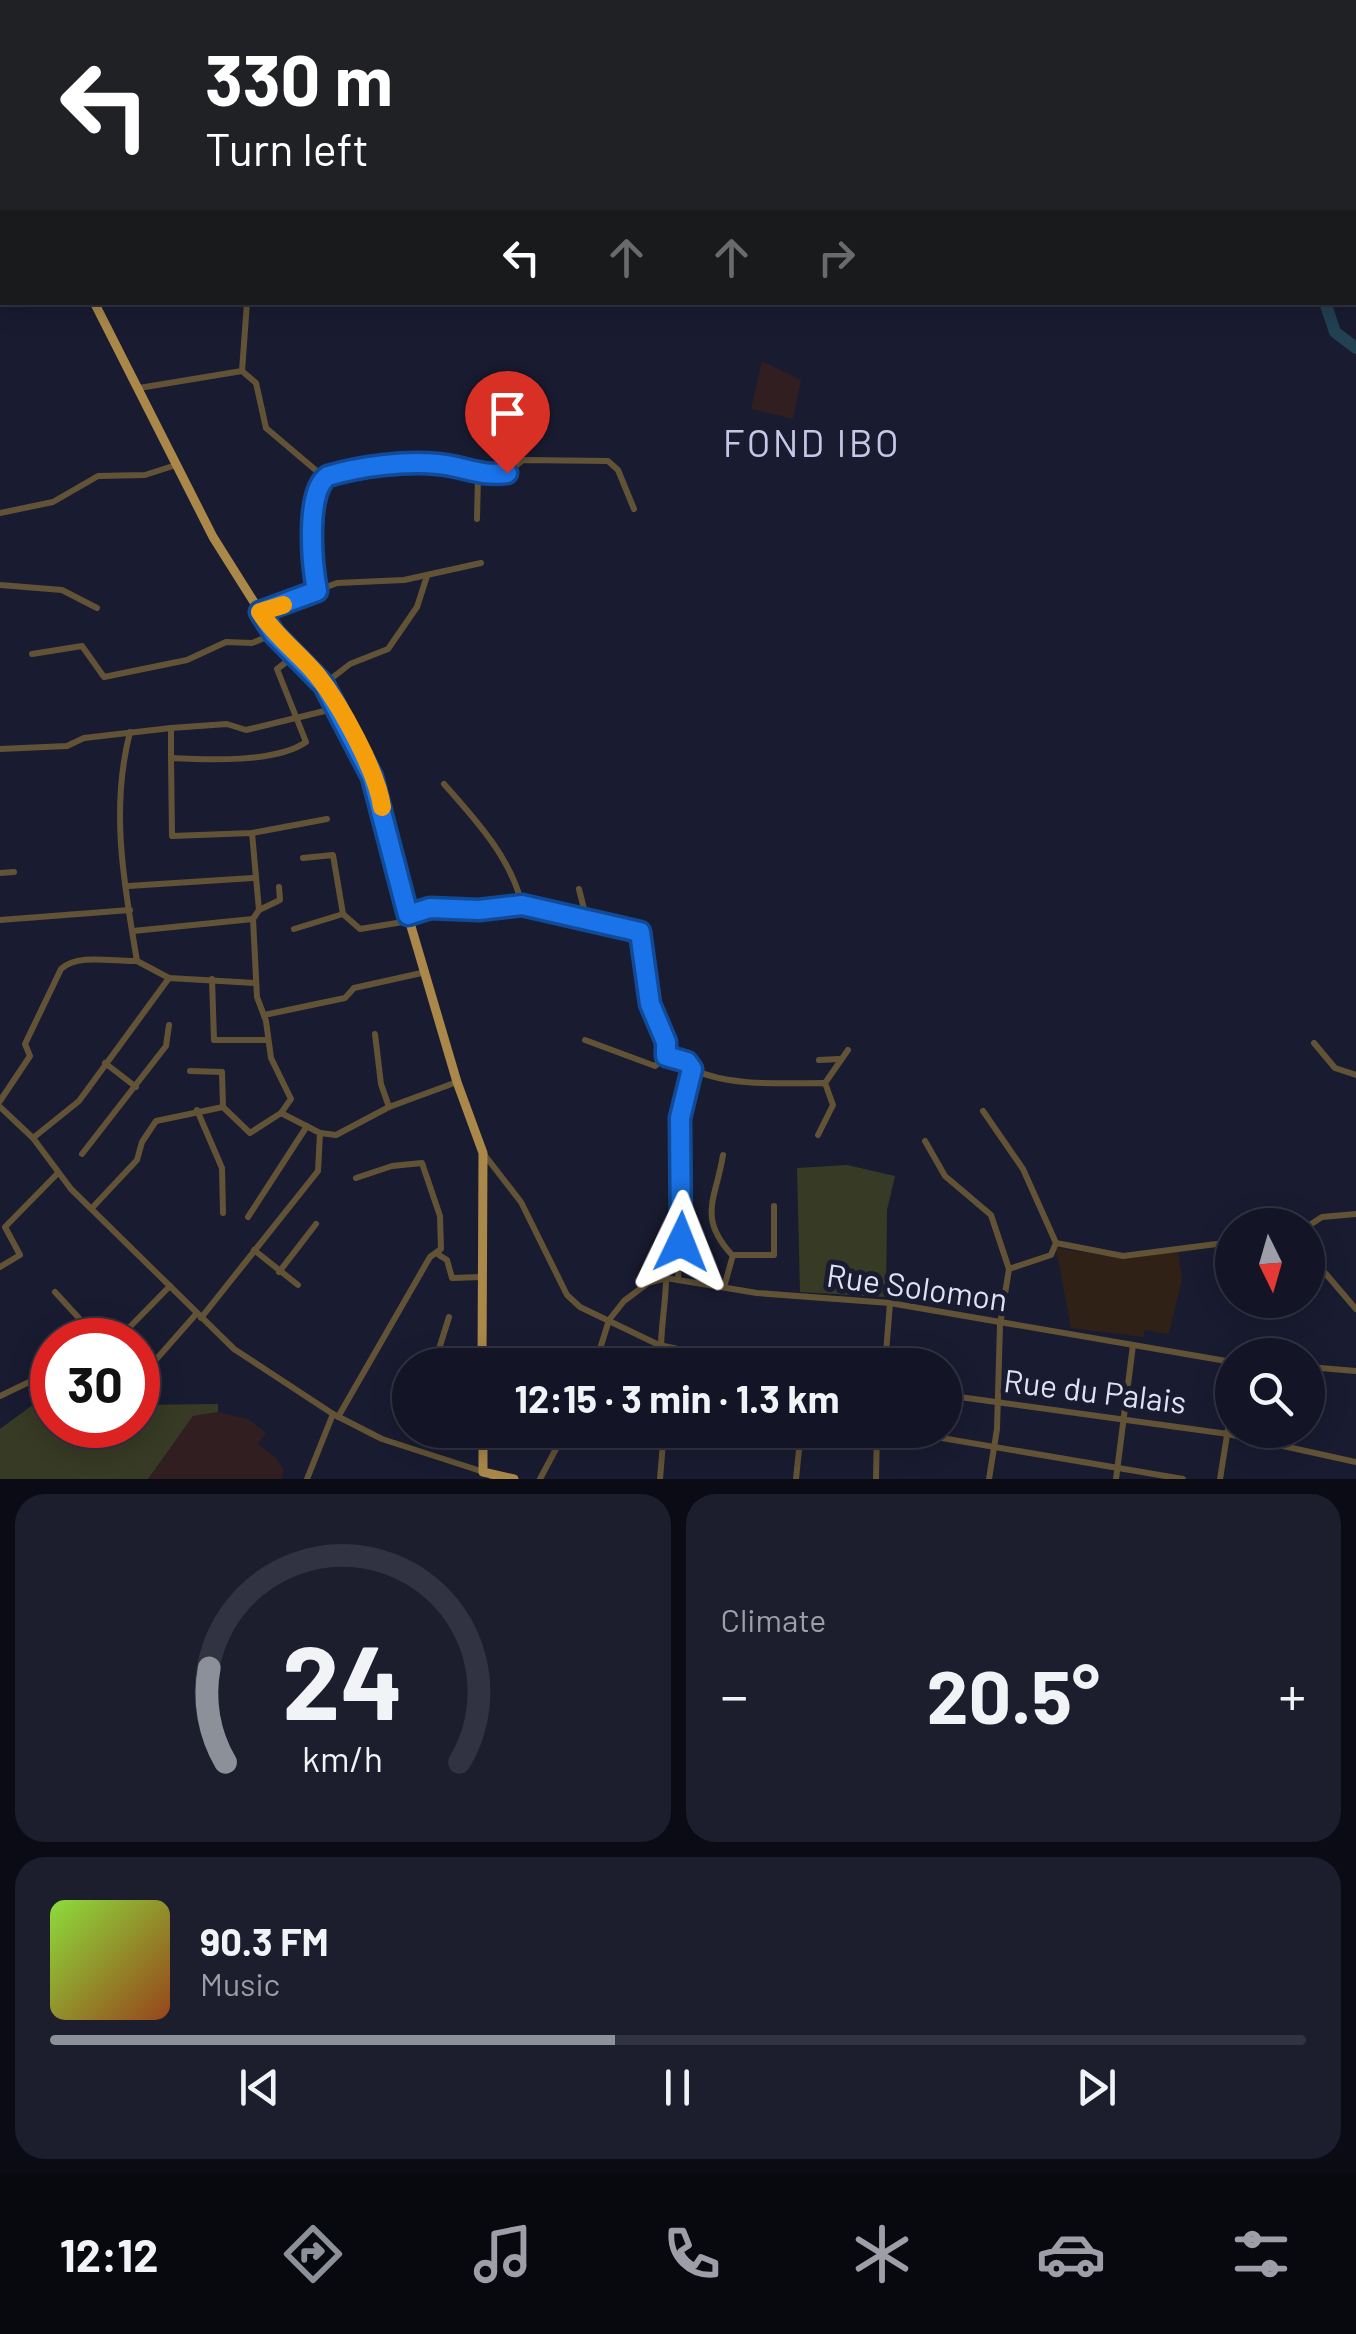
<!DOCTYPE html>
<meta charset="utf-8">
<style>
body{margin:0;font-family:Barlow,sans-serif;background:#1c1d2d;color:#f1f3f6;height:100vh;display:flex;flex-direction:column;font-size:38px;white-space:nowrap}
*{box-sizing:border-box;margin:0}
p{font-size:32px;color:#9d9ea7}
.icon{flex:none;width:55px;height:55px;fill:none;stroke:currentColor;stroke-width:2;stroke-linecap:round;stroke-linejoin:round}
.map{position:relative;height:1479px;overflow:hidden}
.panel{display:flex;flex-direction:column;gap:15px;padding:15px;background:#0a0b14;flex:1}
.panel>*{flex:none}
.guide{position:absolute;left:0px;top:0px;width:1358px;height:305px;box-shadow:0 5px 25px #0003,0 0 0 2px #323342;background:#202124;color:#fff;overflow:hidden}
.needle{width:65px;rotate:175deg}
.controls{position:absolute;left:1215px;top:1208px;display:grid;gap:20px}
.controls a{display:grid;place-items:center;width:110px;height:110px;border-radius:50%;background:#131425;box-shadow:0 5px 25px #0003,0 0 0 2px #323342;font-size:50px}
.speed{position:absolute;left:30px;top:1318px;display:flex;gap:20px;font-size:50px;font-weight:700;text-align:center}
.speed>*{display:grid;place-content:center;width:130px;height:130px;border-radius:50%;background:#131425;box-shadow:0 5px 25px #0003,0 0 0 2px #323342;line-height:1}
.speed .limit{border:15px solid #d22;background:#fff;color:#111}
.pin{position:absolute;display:grid;place-items:center;width:85px;height:85px;color:#fff;margin:-102px -42px;border-radius:50% 50% 50% 0;rotate:-45deg;box-shadow:0 0 10px #0007}
.pin .icon{rotate:45deg}
.me{position:absolute;width:110px;margin:-55px;rotate:2deg;stroke-linejoin:round;filter:drop-shadow(0 0 8px #0008)}
.turn{display:flex;align-items:center;gap:35px;height:210px;padding:0 40px;font-size:45px}
.turn .icon{width:130px;height:130px;stroke-width:2.5}
.turn b{display:block;font-size:70px;line-height:85px}
.lanes{display:flex;align-items:center;height:95px;padding:0 40px;background:#0003;justify-content:center;gap:50px;direction:ltr}
.lanes .off{opacity:.35}
.big{font-size:75px;font-weight:700;line-height:1.1}
.panel .tile{flex:1;display:flex;flex-direction:column;justify-content:center;gap:15px;min-width:0;padding:0 35px;border-radius:30px;background:#1c1d2d}
.panel .dial{align-items:center;gap:0}
.dial svg{height:260px;overflow:visible;fill:none;stroke:#323342;stroke-width:7;stroke-linecap:round;text-anchor:middle}
.dial text{fill:#f1f3f6;stroke:none}
.song{display:flex;align-items:center;gap:30px}
.cover{width:120px;height:120px;border-radius:15px;background:linear-gradient(135deg,hsl(90 70% 55%),hsl(20 70% 35%))}
.played{height:10px;border-radius:5px;background:linear-gradient(90deg,#8c9099 45%,#323342 45%)}
.keys{display:flex;justify-content:space-around;direction:ltr}
.heat{display:flex;justify-content:space-between;align-items:center;font-size:55px;direction:ltr}
.panel .tiles{flex:1;display:grid;gap:15px;grid-template-columns:1fr 1fr}
.tile:last-child{grid-column:span 2}
.trip{position:absolute;left:392px;top:1348px;width:570px;height:100px;border-radius:50px;background:#131425;box-shadow:0 5px 25px #0003,0 0 0 2px #323342;font-weight:700;line-height:100px;text-align:center}
.menu{display:flex;height:160px;justify-content:space-around;align-items:center;background:#08080f;color:#9d9ea7}
.menu .icon{width:70px;height:70px}
.menu .active{color:#8c9099}
.menu b{font-size:45px;color:#f1f3f6}
.map>svg:first-child{display:block}
</style>
<div class="map">
<svg width="1356" height="1479" viewBox="0 0 1356 1479">
<rect width="100%" height="100%" fill="#191b31"/>
<g fill="#311e21">
<polygon points="762,361 801,380 793,419 751,409"/>
<polygon points="218,1412 248,1419 266,1433 258,1444 275,1457 284,1470 281,1479 148,1479 193,1416"/>
</g>
<polygon fill="#302116" points="1056,1248 1120,1258 1178,1251 1182,1279 1169,1334 1145,1330 1143,1337 1071,1328"/>
<g fill="#373b25">
<polygon points="847,1165 895,1176 887,1210 886,1297 800,1292 797,1168"/>
<polygon points="34,1404 52,1407 52,1425 138,1425 138,1405 218,1404 218,1412 193,1416 148,1479 0,1479 0,1429"/>
</g>
<g fill="none" stroke-linecap="round" stroke-linejoin="round">
<g stroke="#224152" stroke-width="12">
<polyline points="1250,0 1251,2"/>
<polyline points="1325,302 1335,332 1356,348"/>
</g>
<g stroke="#635336" stroke-width="6">
<polyline points="0,289 2,289"/>
<polyline points="242,371 256,383 266,428 325,478"/>
<polyline points="139,388 242,371 247,302"/>
<polyline points="0,513 53,502 98,476 145,475 176,465"/>
<polyline points="477,519 478,475"/>
<polyline points="0,585 62,590 97,608"/>
<path d="M317 591C311 558 308 514 320 481L337 473 409 463 443 464 489 476 507 473 523 460 608 461 618 470 634 509"/>
<polyline points="261,612 337,583 404,580 481,563"/>
<polyline points="32,654 82,646 104,677 187,660 226,642 252,643 274,634"/>
<path d="M297 654 277 669 306 742C276 763 207 760 171 758L172 836 252 833 327 819"/>
<polyline points="323,685 350,664 388,649 417,607 427,576"/>
<path d="M130 732C110 809 124 884 137 961L169 978 255 983"/>
<polyline points="0,749 67,746 84,738 171,728 227,724 246,730 337,708"/>
<polyline points="171,758 171,728"/>
<path d="M444 784C476 820 511 858 522 905"/>
<polyline points="252,833 259,910"/>
<polyline points="303,858 333,855 343,914 360,929 409,921"/>
<polyline points="0,873 14,872"/>
<polyline points="128,886 253,878"/>
<polyline points="279,887 280,900 259,910 253,919 257,997 266,1021 271,1058 291,1099 281,1113 320,1133"/>
<polyline points="579,889 586,917"/>
<path d="M408 915 430 908 522 905 640 932 650 1004 665 1042 666 1056C679 1058 684 1065 694 1070 731 1087 785 1083 825 1083L833 1105 818 1135"/>
<polyline points="0,920 130,910"/>
<polyline points="294,929 343,914"/>
<polyline points="133,931 253,919"/>
<polyline points="212,979 214,1040 266,1040"/>
<polyline points="264,1015 345,998 354,988 426,972"/>
<polyline points="375,1034 381,1084 389,1107"/>
<polyline points="585,1040 655,1066 666,1056"/>
<polyline points="1314,1043 1335,1068 1356,1075"/>
<polyline points="819,1060 839,1059"/>
<polyline points="105,1063 136,1087"/>
<polyline points="190,1071 222,1072 223,1107"/>
<polyline points="825,1083 848,1050"/>
<path d="M0 1101 30 1056 25 1044 61 969C78 953 114 962 137 961"/>
<polyline points="0,1107 33,1138 71,1189 234,1349 333,1414 382,1439 490,1474 493,1479"/>
<polyline points="197,1110 222,1168 223,1213"/>
<polyline points="983,1111 1023,1169 1056,1243 1051,1255 1009,1269 1000,1325 997,1429 989,1479"/>
<polyline points="33,1138 79,1101 169,978"/>
<polyline points="925,1141 945,1176 991,1215 1009,1269"/>
<polyline points="483,1153 521,1202 567,1295 580,1307 659,1345 754,1365"/>
<polyline points="82,1154 166,1046 169,1025"/>
<path d="M723 1155C716 1199 697 1217 732 1255"/>
<polyline points="92,1208 137,1160 142,1142 156,1121 223,1107 250,1133 281,1113"/>
<polyline points="248,1217 307,1126"/>
<polyline points="1308,1226 1322,1217 1356,1214"/>
<polyline points="1056,1243 1123,1256 1232,1242"/>
<polyline points="254,1250 298,1285"/>
<polyline points="1308,1253 1356,1309"/>
<polyline points="439,1255 447,1260 452,1278 481,1277"/>
<polyline points="0,1267 20,1255 5,1227 58,1173"/>
<polyline points="279,1272 316,1224"/>
<polyline points="678,1280 683,1171 680,1118 692,1069"/>
<polyline points="724,1287 733,1255 774,1255 774,1206"/>
<polyline points="55,1292 99,1340"/>
<polyline points="201,1318 318,1171 320,1133 336,1135 389,1107 457,1082"/>
<polyline points="117,1340 170,1286"/>
<polyline points="434,1365 449,1317"/>
<polyline points="595,1365 609,1320 624,1301 648,1283 666,1278 757,1293 890,1303 1232,1362"/>
<path d="M662 1365C658 1340 666 1307 666 1278"/>
<polyline points="885,1365 890,1303"/>
<polyline points="1308,1367 1356,1371"/>
<polyline points="138,1380 197,1313"/>
<polyline points="945,1395 1228,1434 1356,1462"/>
<polyline points="0,1396 52,1371"/>
<polyline points="338,1417 430,1257 441,1249 440,1216 422,1163 392,1166 356,1178"/>
<polyline points="895,1430 1183,1479"/>
<polyline points="307,1479 333,1414"/>
<polyline points="540,1479 566,1430"/>
<polyline points="660,1479 664,1430"/>
<polyline points="796,1479 801,1430"/>
<polyline points="876,1479 877,1430"/>
<polyline points="1116,1479 1133,1345"/>
<polyline points="1220,1479 1232,1404"/>
</g>
<g stroke="#a98849" stroke-width="9">
<polyline points="23,0 24,2"/>
<polyline points="94,302 213,537 274,634 323,685 381,798 392,862 457,1082 483,1153 482,1365"/>
<polyline points="483,1430 483,1472 514,1479"/>
</g>
</g>
<g fill="none" stroke-linecap="round" stroke-linejoin="round">
<g stroke="#114b97" stroke-width="25">
<path id="route" d="M507 473C480 477 463 466 438 464 404 461 361 466 328 476 305 491 312 564 317 591L260 612 274 634 324 685 372 777 408 915 430 908 479 910 522 905 640 932 650 1004 666 1042V1056L687 1062 692 1069 680 1118 681 1242"/>
</g>
<use href="#route" stroke="#1a73e8" stroke-width="18"/>
<path stroke="#f59e0b" stroke-width="18" d="M283 605 260 612C276 637 299 653 317 675 340 704 377 771 382 807"/>
</g>
<g text-anchor="middle" stroke-width="10" stroke-linejoin="round" paint-order="stroke">
<g font-size="32" fill="#e0e2f2" stroke="#191b31">
<text transform="translate(917 1288) rotate(8)" y="11">Rue Solomon</text>
<text transform="translate(1095 1392) rotate(7)" y="11">Rue du Palais</text>
</g>
<g font-size="38" letter-spacing="2.5" fill="#c4c8e6" stroke="#191b31">
<text x="812" y="457">FOND IBO</text>
</g>
</g>
</svg>
<div class="controls">
<a><svg class="needle" viewBox="-14 -14 28 28"><path d="M0-13l5 13h-10z" fill="#e53935"/><path d="M0 13l5-13h-10z" fill="#9d9ea7"/></svg></a>
<a><svg class="icon" aria-label="search" viewBox="0 0 24 24"><circle cx="10" cy="10" r="6"/><path d="M15 15l6 6"/></svg></a>
</div>
<div class="speed"><div class="limit">30</div></div>
<div class="pin" style="left:507px;top:473px;background:#d93025"><svg class="icon" aria-label="arrive" viewBox="0 0 24 24"><path d="M6 21V4h12l-3 4 3 4H6"/></svg></div>
<svg class="me" style="left:681px;top:1242px" viewBox="-20 -20 40 40"><path d="M0-17L14 15 0 8-14 15z" fill="#1a73e8" stroke="#fff" stroke-width="4"/></svg>
<div class="trip">12:15 · 3 min · 1.3 km</div>
<div class="guide">
<div class="turn"><svg class="icon" aria-label="left" viewBox="0 0 24 24"><path d="M17 20v-9H6M10 6l-5 5 5 5"/></svg><div><b>330 m</b>Turn left</div></div>
<div class="lanes"><svg class="icon" aria-label="left" viewBox="0 0 24 24"><path d="M17 20v-9H6M10 6l-5 5 5 5"/></svg><svg class="icon off" aria-label="ahead" viewBox="0 0 24 24"><path d="M12 20V5M6 11l6-6 6 6"/></svg><svg class="icon off" aria-label="ahead" viewBox="0 0 24 24"><path d="M12 20V5M6 11l6-6 6 6"/></svg><svg class="icon off" aria-label="right" viewBox="0 0 24 24"><path d="M7 20v-9h11M14 6l5 5-5 5"/></svg></div>
</div>
</div>
<section class="panel">
<div class="tiles">
<div class="tile dial"><svg viewBox="0 0 100 80">
<path d="M14 69A42 42 0 1 1 86 69"/>
<path d="M14 69A42 42 0 0 1 9 40" stroke="#8c9099"/>
<text x="50" y="56" font-size="32" font-weight="700">24</text>
<text x="50" y="72" font-size="11">km/h</text>
</svg></div>
<div class="tile"><p>Climate</p>
<div class="heat"><a>−</a><b class="big">20.5°</b><a>+</a></div>
</div>
<div class="tile">
<div class="song"><i class="cover"></i><div><b>90.3 FM</b><p>Music</p></div></div>
<div class="played"></div>
<div class="keys"><svg class="icon" aria-label="previous" viewBox="0 0 24 24"><path d="M18 5L8 12l10 7zM5 5v14"/></svg><svg class="icon" aria-label="pause" viewBox="0 0 24 24"><path d="M8 5v14M16 5v14"/></svg><svg class="icon" aria-label="next" viewBox="0 0 24 24"><path d="M6 5l10 7-10 7zM19 5v14"/></svg></div>
</div>
</div>
</section>
<nav class="menu">
<b>12:12</b>
<svg class="icon active" aria-label="directions" viewBox="0 0 24 24"><path d="M12 3l9 9-9 9-9-9zM9 14v-3h6M13 9l2 2-2 2"/></svg>
<svg class="icon" aria-label="music" viewBox="0 0 24 24"><path d="M9 18V5l10-2v13"/><circle cx="6" cy="18" r="3"/><circle cx="16" cy="16" r="3"/></svg>
<svg class="icon" aria-label="phone" viewBox="0 0 24 24"><path d="M5 4h4l2 5-3 2q2 4 5 5l2-3 5 2v4C11 20 4 13 5 4z"/></svg>
<svg class="icon" aria-label="climate" viewBox="0 0 24 24"><path d="M12 3v18M4 7l16 10M4 17L20 7"/></svg>
<svg class="icon" aria-label="car" viewBox="0 0 24 24"><path d="M5 17H2v-5l4-1 3-4h7l3 4 3 1v5h-3M9 17h6M6 11h13"/><circle cx="7" cy="17" r="2"/><circle cx="17" cy="17" r="2"/></svg>
<svg class="icon" aria-label="filters" viewBox="0 0 24 24"><path d="M4 7h16M4 17h16"/><circle cx="9" cy="7" r="2"/><circle cx="15" cy="17" r="2"/></svg>
</nav>
